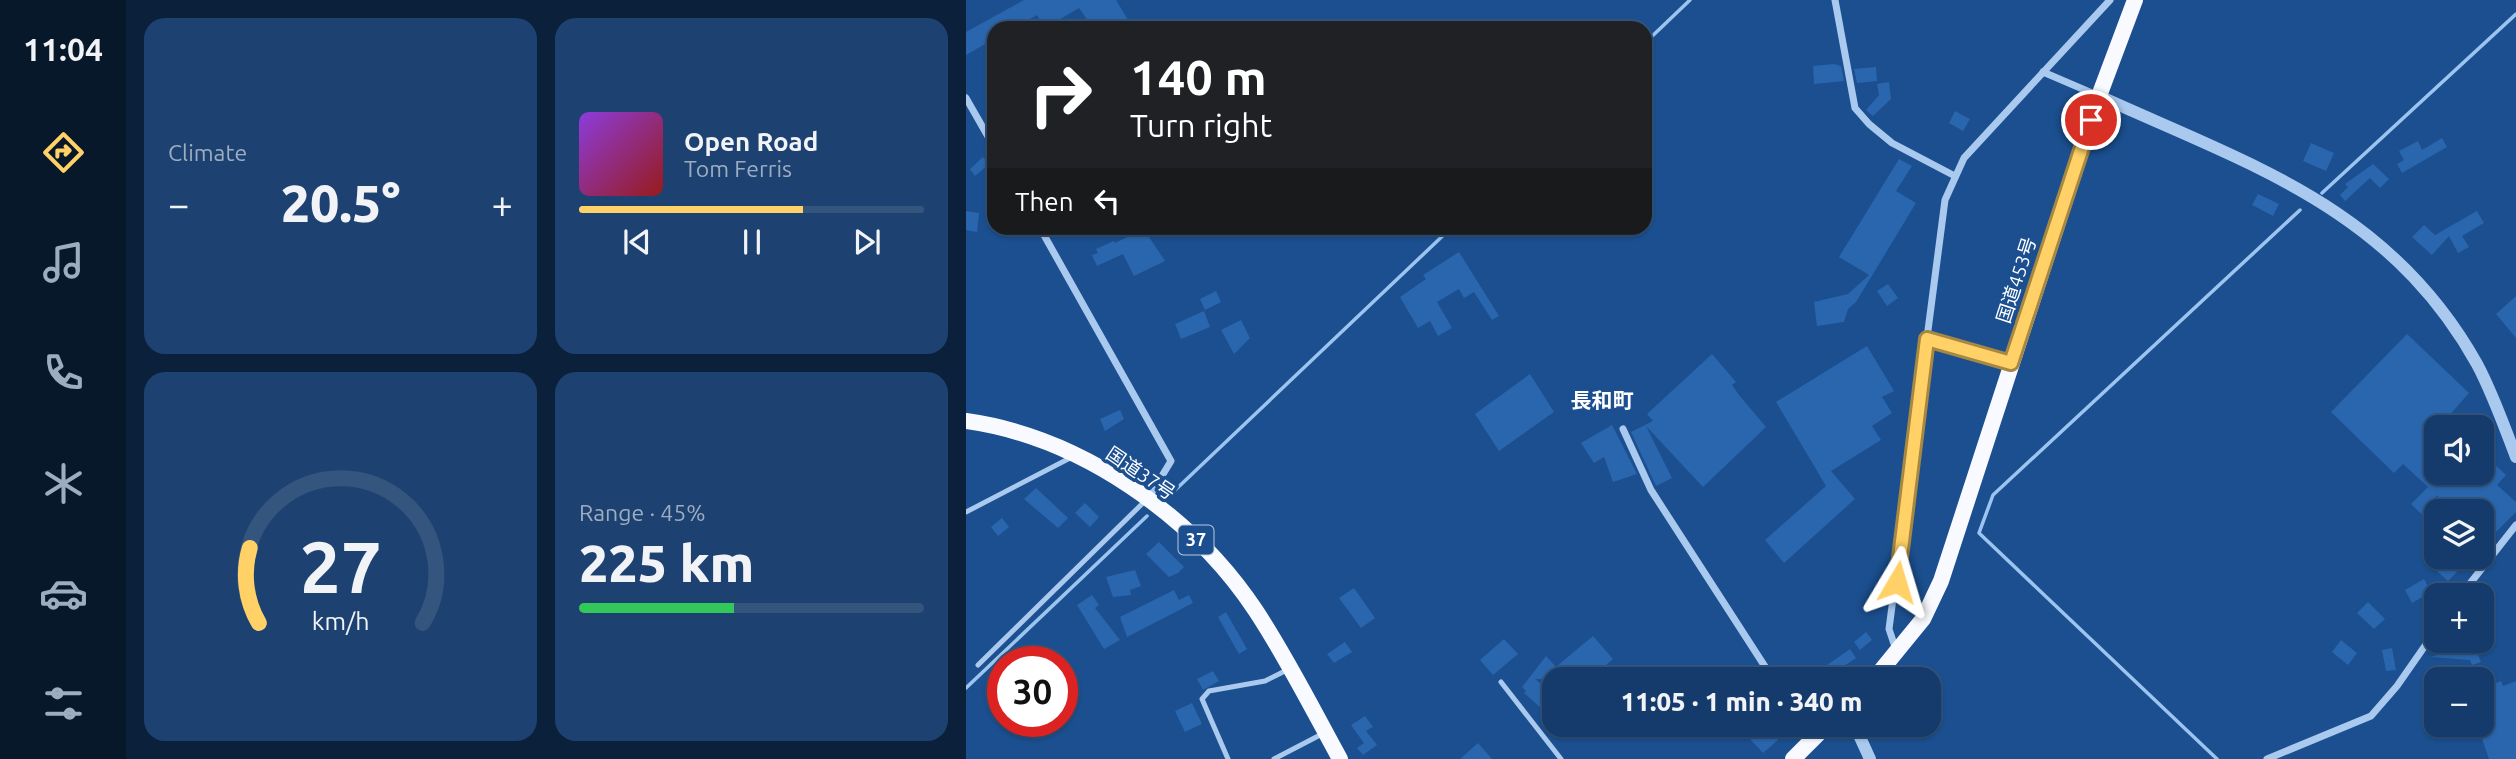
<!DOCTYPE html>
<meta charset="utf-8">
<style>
body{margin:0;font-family:Ubuntu,"Noto Sans JP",sans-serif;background:#1d4271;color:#f1f3f6;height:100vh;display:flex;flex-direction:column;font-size:26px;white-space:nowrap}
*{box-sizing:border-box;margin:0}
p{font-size:23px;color:#9dadc1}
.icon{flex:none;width:38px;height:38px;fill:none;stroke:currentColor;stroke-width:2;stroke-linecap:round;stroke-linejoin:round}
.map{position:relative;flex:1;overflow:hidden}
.side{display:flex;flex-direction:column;gap:18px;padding:18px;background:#0b203b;width:840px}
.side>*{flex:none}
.top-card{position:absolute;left:21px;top:21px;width:665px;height:214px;border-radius:21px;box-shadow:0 2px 5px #0004,0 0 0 2px #33557e;background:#202124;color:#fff;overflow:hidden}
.tools{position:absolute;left:1458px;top:415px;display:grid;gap:14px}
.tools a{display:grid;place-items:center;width:70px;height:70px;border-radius:14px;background:#143b6b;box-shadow:0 2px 5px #0004,0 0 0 2px #33557e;font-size:35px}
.speed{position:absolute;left:21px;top:646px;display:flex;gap:14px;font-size:35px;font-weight:700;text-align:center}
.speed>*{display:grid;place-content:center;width:91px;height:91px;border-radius:50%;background:#143b6b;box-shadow:0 2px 5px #0004,0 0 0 2px #33557e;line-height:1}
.speed .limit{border:10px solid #d22;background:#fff;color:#111}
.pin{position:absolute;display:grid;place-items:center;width:60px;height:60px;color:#fff;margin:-30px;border:4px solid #fff;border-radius:50%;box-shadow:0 2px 7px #0007}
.me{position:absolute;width:77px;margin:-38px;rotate:7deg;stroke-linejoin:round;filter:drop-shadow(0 0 5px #0008)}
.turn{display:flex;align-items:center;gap:24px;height:147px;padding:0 28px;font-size:32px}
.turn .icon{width:91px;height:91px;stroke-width:2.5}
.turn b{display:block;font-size:49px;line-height:60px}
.then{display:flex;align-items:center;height:66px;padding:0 28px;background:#0003;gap:14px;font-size:26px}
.big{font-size:52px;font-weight:800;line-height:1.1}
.side .widget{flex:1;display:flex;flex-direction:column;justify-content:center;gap:10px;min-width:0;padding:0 24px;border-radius:21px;background:#1d4271}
.side .dial{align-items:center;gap:0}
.dial svg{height:182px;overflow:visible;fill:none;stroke:#33557e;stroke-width:7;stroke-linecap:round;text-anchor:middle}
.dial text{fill:#f1f3f6;stroke:none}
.song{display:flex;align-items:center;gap:21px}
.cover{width:84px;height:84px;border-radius:10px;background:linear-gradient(135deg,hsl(270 70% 55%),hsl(0 70% 35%))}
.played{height:7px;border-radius:4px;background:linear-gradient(90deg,#ffd166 65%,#33557e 65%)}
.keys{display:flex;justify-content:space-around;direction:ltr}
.heat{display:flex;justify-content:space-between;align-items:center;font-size:38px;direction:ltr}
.charge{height:10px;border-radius:5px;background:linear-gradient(90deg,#34c759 45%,#33557e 0)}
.side .tiles{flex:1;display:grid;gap:18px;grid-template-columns:repeat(2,1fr)}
.trip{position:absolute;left:576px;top:667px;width:399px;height:70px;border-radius:21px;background:#143b6b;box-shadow:0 2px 5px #0004,0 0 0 2px #33557e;font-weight:800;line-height:70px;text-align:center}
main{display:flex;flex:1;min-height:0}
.tabs{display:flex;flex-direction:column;width:126px;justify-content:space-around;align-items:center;background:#08182b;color:#9dadc1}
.tabs .icon{width:49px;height:49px}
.tabs .current{color:#ffd166}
.tabs b{font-size:32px;color:#f1f3f6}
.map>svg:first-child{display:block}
</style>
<main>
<nav class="tabs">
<b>11:04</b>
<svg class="icon current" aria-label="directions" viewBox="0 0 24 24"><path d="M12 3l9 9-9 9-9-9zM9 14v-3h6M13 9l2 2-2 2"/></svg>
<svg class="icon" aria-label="music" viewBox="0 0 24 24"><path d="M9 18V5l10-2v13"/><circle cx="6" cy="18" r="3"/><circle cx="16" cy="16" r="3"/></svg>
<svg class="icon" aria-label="phone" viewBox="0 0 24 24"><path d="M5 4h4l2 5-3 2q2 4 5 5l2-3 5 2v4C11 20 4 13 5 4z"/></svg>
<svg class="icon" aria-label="climate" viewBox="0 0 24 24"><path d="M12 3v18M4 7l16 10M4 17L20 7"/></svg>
<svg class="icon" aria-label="car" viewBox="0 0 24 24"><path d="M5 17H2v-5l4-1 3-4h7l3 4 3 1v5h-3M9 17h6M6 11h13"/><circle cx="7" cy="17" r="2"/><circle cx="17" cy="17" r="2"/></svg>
<svg class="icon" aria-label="filters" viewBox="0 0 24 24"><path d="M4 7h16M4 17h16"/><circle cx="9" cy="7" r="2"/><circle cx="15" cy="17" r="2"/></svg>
</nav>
<section class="side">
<div class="tiles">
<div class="widget"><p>Climate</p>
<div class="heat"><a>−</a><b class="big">20.5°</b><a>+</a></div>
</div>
<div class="widget">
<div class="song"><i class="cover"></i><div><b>Open Road</b><p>Tom Ferris</p></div></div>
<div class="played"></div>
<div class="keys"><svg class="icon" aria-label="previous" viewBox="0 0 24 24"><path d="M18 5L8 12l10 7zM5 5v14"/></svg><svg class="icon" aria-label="pause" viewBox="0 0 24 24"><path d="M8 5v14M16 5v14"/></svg><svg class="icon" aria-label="next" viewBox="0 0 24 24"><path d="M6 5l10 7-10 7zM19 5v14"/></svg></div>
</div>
<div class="widget dial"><svg viewBox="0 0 100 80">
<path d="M14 69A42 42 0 1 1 86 69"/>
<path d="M14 69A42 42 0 0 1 10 36" stroke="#ffd166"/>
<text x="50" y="56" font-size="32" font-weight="700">27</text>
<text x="50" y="72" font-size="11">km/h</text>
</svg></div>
<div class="widget"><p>Range · 45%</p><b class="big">225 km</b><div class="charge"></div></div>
</div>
</section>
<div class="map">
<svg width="1550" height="759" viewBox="0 0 1550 759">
<rect width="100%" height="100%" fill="#1b4f8f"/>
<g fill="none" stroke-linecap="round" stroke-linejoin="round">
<g stroke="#9cc4f0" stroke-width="3.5">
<polyline points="679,43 724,0"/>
<polyline points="1356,193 1550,14"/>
<polyline points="205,494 485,228"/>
<polyline points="0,688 181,516"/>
<polyline points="1251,759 1013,533 1027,495 1334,210"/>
</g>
</g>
<g fill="#2a66ad">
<polygon points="58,0 150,0 167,28 127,28 113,8 79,28 71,15 48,28 28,28 28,39 0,55 0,32"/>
<polygon points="868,64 875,66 878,81 848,84 847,66"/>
<polygon points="910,67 911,81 891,83 888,69"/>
<polygon points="923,82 925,99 907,116 900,110 913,95 911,84"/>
<polygon points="989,111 1004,119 997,131 983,123"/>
<polygon points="1476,138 1481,147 1436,173 1431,164 1438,160 1433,151 1452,141 1456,150"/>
<polygon points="1345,143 1368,153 1360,171 1337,161"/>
<polygon points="17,157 23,164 9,176 4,169"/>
<polygon points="933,159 946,166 930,191 950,203 890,302 882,309 878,322 851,326 848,302 882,294 903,275 873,257"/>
<polygon points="1407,164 1423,179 1414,188 1404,178 1379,201 1374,195 1382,187 1379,184"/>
<polygon points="1292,194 1313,204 1307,216 1286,205"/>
<polygon points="0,211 13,213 11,232 0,230"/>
<polygon points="1511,211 1518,223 1496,236 1503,247 1492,253 1483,236 1466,255 1446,237 1458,225 1469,235"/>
<polygon points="180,228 184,228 187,235 183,237 199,261 168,276 157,254 131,266 126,255 132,253 130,249 148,241 149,243"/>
<polygon points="493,252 533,316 526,320 508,292 498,298 493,289 471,302 486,328 472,336 464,321 452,328 434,297 460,279 457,275"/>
<polygon points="922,284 932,298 921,306 911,291"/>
<polygon points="250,291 255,302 239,310 234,299"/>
<polygon points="1550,296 1550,338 1530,314"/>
<polygon points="238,311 244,327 215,339 209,324"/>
<polygon points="275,320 284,338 268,354 255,330"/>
<polygon points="1441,334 1503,393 1480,419 1488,427 1470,427 1460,438 1470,447 1470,472 1516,472 1516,452 1540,475 1531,485 1550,502 1550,512 1520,542 1516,537 1516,511 1487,511 1470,495 1470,528 1445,504 1462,487 1437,464 1428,473 1365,412"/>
<polygon points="901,346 928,391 916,397 926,413 906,426 915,440 865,471 889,499 818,563 799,540 860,486 810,402"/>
<polygon points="746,354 770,382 766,385 773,395 800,427 737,487 680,426 706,478 690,486 665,432 687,421 681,414"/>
<polygon points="564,374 588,412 533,451 509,414"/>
<polygon points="154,410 158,419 139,431 134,419"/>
<polygon points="646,425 671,474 647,482 638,457 628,463 615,443"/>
<polygon points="70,488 102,518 92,528 58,499"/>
<polygon points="119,503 133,517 124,527 109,513"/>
<polygon points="36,518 43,527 32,536 25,527"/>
<polygon points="193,542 218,567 212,573 203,577 180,554"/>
<polygon points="1469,556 1506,556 1482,581 1462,563"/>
<polygon points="169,570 175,586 164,590 165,595 147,597 140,577"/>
<polygon points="1458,579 1465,592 1446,603 1439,590"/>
<polygon points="388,588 409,618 395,628 373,598"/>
<polygon points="208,590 213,600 223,595 227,603 161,637 154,617"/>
<polygon points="126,595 133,605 129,608 154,640 138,649 111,605"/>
<polygon points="1402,602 1419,619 1408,629 1391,613"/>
<polygon points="260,612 281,649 273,654 252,617"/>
<polygon points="900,632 906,640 894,650 888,642"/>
<polygon points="627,636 647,659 624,679 603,679 591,666"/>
<polygon points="538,639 552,654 527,675 514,660"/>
<polygon points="1375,640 1391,653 1382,665 1366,652"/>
<polygon points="1475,640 1491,640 1490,648 1507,642 1515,662 1506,665 1504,660 1465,657 1477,653 1474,652"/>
<polygon points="379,642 386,652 368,663 361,654"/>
<polygon points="1426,648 1430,670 1420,671 1416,650"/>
<polygon points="884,649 890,658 875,668 882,679 865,679 857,668"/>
<polygon points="580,656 591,668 579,679 569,679 588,695 588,708 583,703 577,710 558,693 560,691 556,687"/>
<polygon points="247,671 253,681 237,690 231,679"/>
<polygon points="1535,681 1537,686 1550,681 1550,759 1523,759 1511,724 1516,724 1516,688"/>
<polygon points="226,703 236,724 219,732 209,711"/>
<polygon points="399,716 407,727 400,731 411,745 397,755 391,748 398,743 385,725"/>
<polygon points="799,726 812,740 797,753 784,739"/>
<polygon points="512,743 526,759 494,759"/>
</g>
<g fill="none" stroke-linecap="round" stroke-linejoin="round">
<g stroke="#a9c9ee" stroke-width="5">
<polyline points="961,339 1045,363"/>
<polyline points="0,512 106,457"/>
<polyline points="12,665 179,501"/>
<polyline points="535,682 595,759"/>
<polyline points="262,759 236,699 243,691 299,681 323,669"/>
<polyline points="308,759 358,733"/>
</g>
<g stroke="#a9c9ee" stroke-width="7">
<polyline points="869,0 889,108 903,124 926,143 987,175"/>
<polyline points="1077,72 1133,96"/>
<polyline points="0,98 28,147"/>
<polyline points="74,228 205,461 182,499"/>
<polyline points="657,429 685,490 807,679"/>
<polyline points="1495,595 1550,525"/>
<polyline points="930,650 923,629 979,200 998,158 1144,0"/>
<polyline points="836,724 846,739"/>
<polyline points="1301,759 1405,716 1431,686 1470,630"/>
</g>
<g stroke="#a9c9ee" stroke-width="12">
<path d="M1133 96C1285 165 1424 208 1511 364 1527 394 1538 426 1550 457"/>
<polyline points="888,724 904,759"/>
</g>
<g stroke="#f8faff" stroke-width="16">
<path d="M0 421C115 437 227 516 290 611 321 658 347 710 374 759"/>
<polyline points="908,679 957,619 975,581 1133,96 1169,0"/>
<polyline points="827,759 862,724"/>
</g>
</g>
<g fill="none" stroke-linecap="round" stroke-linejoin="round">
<g stroke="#a68842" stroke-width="18">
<polyline id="route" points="931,582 961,339 1045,363 1125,120"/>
</g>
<use href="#route" stroke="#ffd166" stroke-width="12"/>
</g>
<g text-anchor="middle" stroke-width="7" stroke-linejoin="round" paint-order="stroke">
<rect fill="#1b4f8f" stroke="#bbcadd" stroke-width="2" x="212.5" y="525.5" width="35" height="29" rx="5"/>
<g font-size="18" font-weight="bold" fill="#fff">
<text x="230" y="546">37</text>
</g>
<g font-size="19" fill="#fff" stroke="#1b4f8f">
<text transform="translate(1050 280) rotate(-72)" y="7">国道453号</text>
<text transform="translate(175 473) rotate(34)" y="7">国道37号</text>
</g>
<g font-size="21" font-weight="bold" fill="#fff" stroke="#1b4f8f">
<text x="636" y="408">長和町</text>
</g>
</g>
</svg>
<div class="tools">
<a><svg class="icon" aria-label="sound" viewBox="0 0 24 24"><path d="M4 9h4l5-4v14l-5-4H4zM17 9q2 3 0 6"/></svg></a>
<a><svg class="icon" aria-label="layers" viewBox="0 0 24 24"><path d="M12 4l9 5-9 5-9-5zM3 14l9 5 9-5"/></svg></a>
<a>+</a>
<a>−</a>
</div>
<div class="speed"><div class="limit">30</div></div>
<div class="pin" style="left:1125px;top:120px;background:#d93025"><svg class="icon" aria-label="arrive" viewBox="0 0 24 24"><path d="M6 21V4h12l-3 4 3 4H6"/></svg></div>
<svg class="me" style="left:931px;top:582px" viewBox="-20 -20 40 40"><path d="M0-17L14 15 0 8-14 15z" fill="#ffd166" stroke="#fff" stroke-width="4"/></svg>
<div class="trip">11:05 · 1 min · 340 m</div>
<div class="top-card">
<div class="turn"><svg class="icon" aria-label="right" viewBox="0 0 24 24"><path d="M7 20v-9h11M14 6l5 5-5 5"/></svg><div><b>140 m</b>Turn right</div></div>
<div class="then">Then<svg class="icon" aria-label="left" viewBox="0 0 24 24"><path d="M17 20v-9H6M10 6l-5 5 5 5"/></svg></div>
</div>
</div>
</main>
